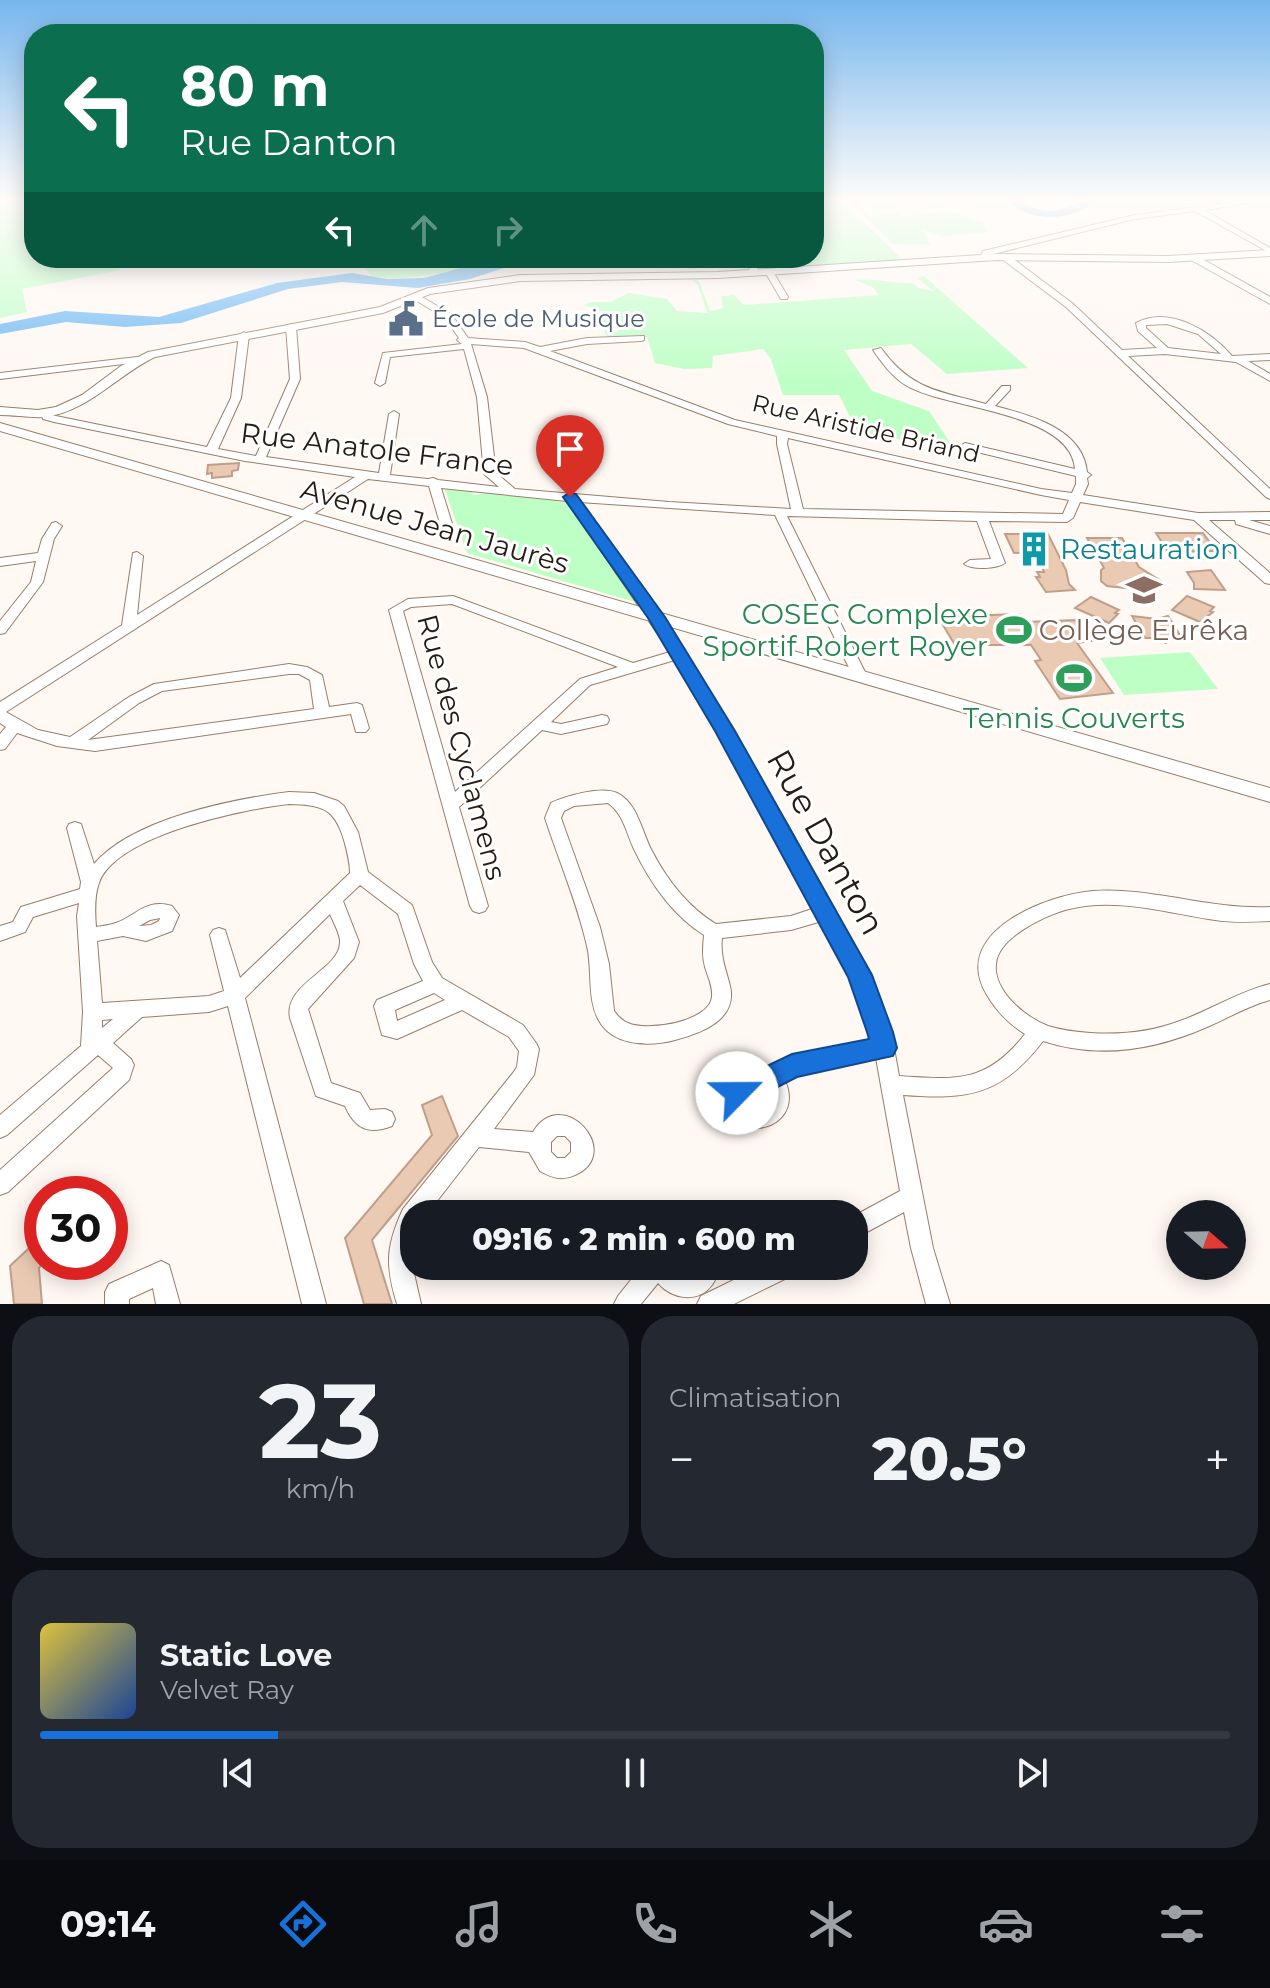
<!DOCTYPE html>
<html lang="fr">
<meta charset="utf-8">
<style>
body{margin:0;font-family:Montserrat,sans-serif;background:#242831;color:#f1f3f6;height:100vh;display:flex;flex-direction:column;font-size:30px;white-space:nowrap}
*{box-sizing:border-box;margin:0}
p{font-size:26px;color:#9ea1a6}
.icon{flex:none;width:44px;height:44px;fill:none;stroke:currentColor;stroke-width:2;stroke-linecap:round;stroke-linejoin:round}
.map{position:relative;height:1304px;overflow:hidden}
.drawer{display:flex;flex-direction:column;gap:12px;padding:12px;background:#0d0f14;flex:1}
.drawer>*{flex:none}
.banner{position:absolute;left:24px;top:24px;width:800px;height:244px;border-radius:32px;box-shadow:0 4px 20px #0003;background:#0b6e4f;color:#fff;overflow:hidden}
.needle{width:52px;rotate:110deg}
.controls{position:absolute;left:1166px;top:1200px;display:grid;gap:16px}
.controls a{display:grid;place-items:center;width:80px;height:80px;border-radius:50%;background:#171b24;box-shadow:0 4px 20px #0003;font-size:40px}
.speed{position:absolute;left:24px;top:1176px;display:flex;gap:16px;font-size:40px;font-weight:700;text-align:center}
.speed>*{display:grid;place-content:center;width:104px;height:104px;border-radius:50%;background:#171b24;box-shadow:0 4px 20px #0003;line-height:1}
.speed .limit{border:12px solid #d22;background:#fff;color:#111}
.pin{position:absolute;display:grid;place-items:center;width:68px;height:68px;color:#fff;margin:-82px -34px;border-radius:50% 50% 50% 0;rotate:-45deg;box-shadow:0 0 8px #0007}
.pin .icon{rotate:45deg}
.me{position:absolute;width:88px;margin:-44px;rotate:67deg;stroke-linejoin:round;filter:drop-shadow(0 0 6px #0008)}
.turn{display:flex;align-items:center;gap:28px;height:168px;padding:0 24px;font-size:36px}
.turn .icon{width:104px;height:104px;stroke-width:2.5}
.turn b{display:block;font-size:56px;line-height:68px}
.lanes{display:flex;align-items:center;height:76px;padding:0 24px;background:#0003;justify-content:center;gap:40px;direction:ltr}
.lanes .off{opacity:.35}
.big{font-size:60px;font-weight:800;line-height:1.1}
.drawer .tile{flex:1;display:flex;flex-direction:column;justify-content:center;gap:12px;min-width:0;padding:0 28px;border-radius:32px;background:#242831}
.drawer .dial{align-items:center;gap:0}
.dial b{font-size:104px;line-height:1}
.song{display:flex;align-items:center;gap:24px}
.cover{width:96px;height:96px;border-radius:12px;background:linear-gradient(135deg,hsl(50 70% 55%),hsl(220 70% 35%))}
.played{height:8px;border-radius:4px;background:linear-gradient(90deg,#1871da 20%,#363941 20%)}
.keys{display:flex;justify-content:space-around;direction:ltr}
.heat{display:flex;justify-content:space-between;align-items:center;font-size:44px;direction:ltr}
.drawer .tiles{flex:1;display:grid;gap:12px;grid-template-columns:1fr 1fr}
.tile:last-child{grid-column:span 2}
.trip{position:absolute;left:400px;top:1200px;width:468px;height:80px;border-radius:32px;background:#171b24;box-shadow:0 4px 20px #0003;font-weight:800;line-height:80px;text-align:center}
.menu{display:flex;height:128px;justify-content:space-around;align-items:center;background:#090b0e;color:#9ea1a6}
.menu .icon{width:56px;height:56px}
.menu .on{color:#1871da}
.menu b{font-size:36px;color:#f1f3f6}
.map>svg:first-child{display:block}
</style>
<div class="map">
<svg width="1270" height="1304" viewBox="0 0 1270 1304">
<rect width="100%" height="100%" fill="#fff8f3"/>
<g fill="#beffc6">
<polygon points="11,201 34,201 34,258 111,258 121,270 22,289 27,312 0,318 0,204"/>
<polygon points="814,201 841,201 904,261 784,266 779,258 814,258"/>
<polygon points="849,201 857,201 869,216 897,213 903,217 950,211 984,223 989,232 942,236 921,229 931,245 894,244"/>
<path d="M357 258H495C453 272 416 281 372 277Z"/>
<path d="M924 276 1028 368 947 374 911 344 844 350 872 391 929 411 955 450 931 443 859 435 839 395H783L771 359 763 349 713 356 712 368 684 369 655 363 647 337H608L603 330 613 333 620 330 601 321 613 316 584 305 591 302H611L628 293 667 299 677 311 707 313 698 285 690 279 699 281 710 311 723 308 721 296 734 295 744 305 878 295 874 288 856 280C875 278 893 284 912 283L919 288 934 291 917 278Z"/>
<polygon points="448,488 472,491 473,495 495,492 568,503 638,600 635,602 467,553 445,490"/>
<polygon points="1190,652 1218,689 1124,695 1100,658"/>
</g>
<polygon fill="#6cb8f4" points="498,258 534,258 470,279 418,288 342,282 288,289 181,323 125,327 66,322 0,334 0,324 65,311 159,317 277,283 352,273 387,279 424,278"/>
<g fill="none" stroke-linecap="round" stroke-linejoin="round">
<path fill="#6cb8f4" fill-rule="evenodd" d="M1009 201C1023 201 1033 210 1048 211 1065 211 1078 201 1094 201 1073 222 1030 223 1009 201Z"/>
</g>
<g fill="#ebcab4" stroke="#bf9f8a" stroke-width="2">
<polygon points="239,463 238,470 232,471 232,476 212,478 212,473 207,474 208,465"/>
<polygon points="1156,533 1203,533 1216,551 1168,552"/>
<polygon points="1005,534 1048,534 1066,570 1069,584 1075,590 1046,592 1036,577 1040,577 1037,572 1044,572 1036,552 1014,553"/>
<polygon points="1087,538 1122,538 1139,567 1161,581 1155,581 1157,585 1134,589 1107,586 1101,581 1101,570 1104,568"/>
<polygon points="1211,570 1225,590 1194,589 1194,583 1187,572"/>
<polygon points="1187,596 1214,607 1210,611 1213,612 1200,622 1172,610"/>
<polygon points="1091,597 1119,610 1115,613 1118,614 1109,623 1075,608"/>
<polygon points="1020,614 1025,622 1078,620 1091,641 1077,643 1113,693 1060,699 1035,661 1041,660 1031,645 955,645 938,617"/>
<polygon points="1132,616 1157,619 1168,616 1181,637 1170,638 1166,643 1155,638 1145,638"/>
<polygon points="442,1096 458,1136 372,1240 392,1304 364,1304 345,1238 432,1135 422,1105"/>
<polygon points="42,1236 42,1264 39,1268 42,1304 14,1304 10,1266"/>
</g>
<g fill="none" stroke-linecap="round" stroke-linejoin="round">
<g stroke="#9b7d68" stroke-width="2">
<g id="minor">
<polygon points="1242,201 1262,201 1204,210 1270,248 1270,253 1195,211 1135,219 989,255 987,260 980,258 983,251 1135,215"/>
<path d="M1002 255H1008L1072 303 1122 350 1157 348 1138 331 1136 323C1169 305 1211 331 1232 356L1270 354V360L1248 361 1270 374V381L1236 362 1165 354 1128 356 1270 489V499L1266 497 1066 307 1002 259ZM1167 324 1198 334 1221 354 1168 348 1146 328V325Z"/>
<polygon points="1191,256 1197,256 1270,297 1270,304 1191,260"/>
<polygon points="753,258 761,258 756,273 752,276 748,273"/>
<polygon points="763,258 772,258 788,271 781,273"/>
<polygon points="766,270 772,270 788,297 787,299 781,299 765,272"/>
<path d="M415 293 451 314 468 338 525 342 540 347 587 338 644 336V340L641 341 587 344 550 351 735 420 1041 489 1072 493 1076 484V476L961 448 960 446 965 443 1075 469C1071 412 947 409 907 386 892 377 883 364 873 350L881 348C911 390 939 391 986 404L1002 386H1010V390L995 406C1030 415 1083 429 1087 472L1091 475 1087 478 1088 484 1083 495 1198 513 1270 512V520H1249L1270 526V534L1236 524 1235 520H1209L1270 573V584L1265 583 1194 520 1080 502 1073 518 1067 522 989 521 1005 563C996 569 973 570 964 564L970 560 991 559 977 521 787 516 867 676 860 681 853 676 775 515 579 502 671 630 789 827 869 975 894 1048 899 1076C957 1080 987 1083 1025 1034 1009 1024 997 1012 987 995 949 933 1045 895 1093 891 1152 887 1209 910 1270 907V921C1252 922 1234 923 1215 920 1166 913 1115 896 1065 910 1042 917 998 938 996 964 993 991 1025 1017 1048 1026 1061 1030 1076 1032 1090 1033 1121 1035 1151 1032 1180 1021 1211 1010 1238 992 1270 984V1000C1248 1006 1228 1018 1207 1027 1155 1050 1098 1059 1043 1041 1002 1095 968 1100 903 1095L933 1248 950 1304H926L911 1248 904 1212 854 1239V1216L900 1191 876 1058 796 1074 785 1081C804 1122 749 1146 732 1110 723 1092 733 1073 753 1068 759 1066 766 1069 771 1068 779 1065 785 1059 793 1057 819 1050 846 1047 872 1042L851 976 822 921 791 930 722 938C720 957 726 969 730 986 738 1020 701 1033 675 1040 652 1046 617 1047 601 1024 586 1002 593 971 587 946 577 902 559 861 545 818L551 803C566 796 601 786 617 793 638 803 642 833 652 851 667 880 688 907 716 924L791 916 815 908 776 833 675 660 590 685 551 722 561 724 602 715 607 716 609 720 607 724 561 734 542 730 459 807 488 906 485 911 479 913 473 911 470 906 389 610 408 599 453 596 633 663 670 652 567 501 441 488 454 530 448 534 442 530 429 486 368 479 6 712 38 730 70 737 129 697 154 684 289 664 307 667 322 675 329 707 357 703 362 705 369 728 366 732H356L351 714 95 751 57 746 17 733 5 749 0 750V734L6 727 0 723V702L122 625 133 553 137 552 143 556 137 615 355 477 245 461 54 422 43 419 41 413 42 411H50L52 415 56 416 207 447 231 398 239 335 244 332 249 335 241 398 218 449 256 456 290 379 286 327 291 324 296 327 300 379 266 457 379 473 389 414 394 411 399 414 390 475 428 479 433 478 438 480 499 487 484 474 477 397 464 349 390 357 385 383 380 386 375 383 383 353 462 344 457 340 459 338 445 318 412 298 411 296ZM471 344 524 348 728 424 777 436V444L791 509 669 502 515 489 496 473 487 397ZM788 438 1041 495 1069 500 1063 514 803 509 787 444ZM452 604 618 667 580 679 455 792 403 611 411 607ZM289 674H299L310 680 314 709 88 740 139 703 162 691ZM608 803C623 814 626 831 633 847 649 881 672 915 704 935 703 946 702 956 705 967 708 977 713 987 712 997 709 1022 647 1032 628 1023 622 1021 618 1016 614 1011L609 964 600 927 561 818 564 811 574 806ZM760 1085 769 1092V1101L763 1108H755L749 1102V1093L755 1086Z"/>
<polygon points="137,357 140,358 140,362 0,379 0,373"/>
<polygon points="56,522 62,526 54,539 43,582 5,633 0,634 0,621 31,582 36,561 0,566 0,558 38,553 42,539 52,523"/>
<path d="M289 792 314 793 338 801 344 806 358 832 368 872 412 905 432 962 442 978 523 1025 536 1043 539 1049 534 1075 494 1129 533 1132C562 1083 625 1153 575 1175 562 1181 552 1178 540 1171L529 1152 479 1147 427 1214H414V1238L411 1260 421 1304H397C385 1265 386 1246 403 1209L513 1073 517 1067 519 1051 509 1037 462 1010 397 1039 382 1035 374 1006 377 1000 423 981 414 964 398 914 360 885 343 901 359 942 354 958 308 1009 331 1083 360 1093 370 1110 385 1109 392 1112 395 1119 392 1126C369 1135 355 1129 345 1106L316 1096 290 1018C283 984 339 970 340 943 341 935 333 922 330 914L245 998 326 1304H302L228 1006 209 1012 142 1017 113 1043 131 1059 134 1065 129 1080 8 1192 0 1195V1170L113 1068 98 1055 7 1135 0 1138V1115L81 1046 83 1012 77 916 79 903 33 917 25 932 0 941V926L13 922 21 907 80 889 81 882 67 828 69 824 75 822 81 824 94 864C132 819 232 799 289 792ZM289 804C321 805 334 807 344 840 347 851 350 862 350 873L240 978 225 930 219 928 213 930 210 935 224 991 209 996 102 1003 97 941 123 936 146 941 172 931 179 915 172 906C146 898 136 916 116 923 110 925 102 926 96 927 95 914 94 896 99 883 116 835 244 809 289 804ZM160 918 159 921 151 925 139 926 150 920ZM434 993 445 1000 397 1021 395 1010ZM113 1019 102 1028V1020ZM557 1136H565L571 1142V1152L565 1158H557L551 1152V1142Z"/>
<polygon points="161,1261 169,1265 180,1304 156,1304 153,1288 129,1299 129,1304 105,1304 105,1292 109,1284"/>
<path d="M642 1266H674C682 1277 689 1277 698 1266H720C718 1272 716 1280 712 1285 698 1304 672 1299 658 1283L641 1304H614L618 1296Z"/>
<polygon points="762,1266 798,1266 795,1274 734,1304 697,1304 701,1296"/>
</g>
</g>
<g stroke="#9b7d68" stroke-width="2">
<g id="major">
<path d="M1270 250V256L1168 262 996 260 718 278 520 281 430 294 383 313 155 357C117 375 88 412 44 417 30 418 15 415 0 415V407L38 410 56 407 82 395 121 366 148 352 380 307 428 288 520 275 718 272 996 254 1168 256Z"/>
<polygon points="0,423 1270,788 1270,802 0,431"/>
</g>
</g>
<use href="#minor" fill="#fff" fill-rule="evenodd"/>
<use href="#major" fill="#fff" fill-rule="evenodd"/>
</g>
<linearGradient id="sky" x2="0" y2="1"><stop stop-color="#76b6ed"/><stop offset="0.52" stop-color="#fffcfa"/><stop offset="1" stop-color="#fffcfa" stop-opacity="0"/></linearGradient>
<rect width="1270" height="383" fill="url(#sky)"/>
<polygon fill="#1871da" stroke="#10498e" stroke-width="2" points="570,492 576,494 665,617 735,731 872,975 893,1032 897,1048 893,1056 797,1077 768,1092 755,1091 746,1101 737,1105 728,1101 724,1093 739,1070 748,1067 765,1067 792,1054 869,1039 867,1032 848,977 715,731 648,618 563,497"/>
<defs>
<g id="civic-bare" transform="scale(2.76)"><path d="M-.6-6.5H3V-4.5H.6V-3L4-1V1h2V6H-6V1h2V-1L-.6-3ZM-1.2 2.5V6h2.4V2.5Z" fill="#5c6f8a" stroke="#fff" stroke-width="2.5" paint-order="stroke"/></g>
<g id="building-bare" transform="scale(2.76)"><path d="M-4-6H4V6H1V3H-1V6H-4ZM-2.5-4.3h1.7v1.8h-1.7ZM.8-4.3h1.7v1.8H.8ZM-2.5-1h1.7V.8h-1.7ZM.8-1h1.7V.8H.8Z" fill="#0f9aa8" stroke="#fff" stroke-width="2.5" paint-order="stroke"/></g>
<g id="school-bare" transform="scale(2.76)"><path d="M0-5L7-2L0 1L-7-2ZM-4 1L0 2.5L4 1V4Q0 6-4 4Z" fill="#8d6e63" stroke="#fff" stroke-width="2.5" paint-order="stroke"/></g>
<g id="stadium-bare" transform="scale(2.76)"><path d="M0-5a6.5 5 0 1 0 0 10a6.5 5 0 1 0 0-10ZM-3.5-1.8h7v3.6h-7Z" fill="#2e9e5b" stroke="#fff" stroke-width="2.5" paint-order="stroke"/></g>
</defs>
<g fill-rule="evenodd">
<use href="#civic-bare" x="406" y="319"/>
<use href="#building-bare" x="1034" y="549"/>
<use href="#school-bare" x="1144" y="590"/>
<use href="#stadium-bare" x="1014" y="630"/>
<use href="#stadium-bare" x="1074" y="678"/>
</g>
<g text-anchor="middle" stroke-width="6" stroke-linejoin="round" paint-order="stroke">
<g font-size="24" fill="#4e5e75" stroke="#fff" text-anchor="start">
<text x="432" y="327">École de Musique</text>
</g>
<g font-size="24" fill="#271b13" stroke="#fff">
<text transform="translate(866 429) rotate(13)" y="8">Rue Aristide Briand</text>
</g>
<g font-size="28" fill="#271b13" stroke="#fff">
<text transform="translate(377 449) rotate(7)" y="10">Rue Anatole France</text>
<text transform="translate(435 526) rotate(16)" y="10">Avenue Jean Jaurès</text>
<text transform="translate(462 747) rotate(75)" y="10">Rue des Cyclamens</text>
</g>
<g font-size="28" fill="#0d838f" stroke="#fff" text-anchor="start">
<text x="1060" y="559">Restauration</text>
</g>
<g font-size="28" fill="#27864d" stroke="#fff" text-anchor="end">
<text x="988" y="624">COSEC Complexe<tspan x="988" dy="32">Sportif Robert Royer</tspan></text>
<text x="1074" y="728" text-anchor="middle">Tennis Couverts</text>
</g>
<g font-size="28" fill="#785e54" stroke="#fff">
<text x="1144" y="640">Collège Eurêka</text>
</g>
<g font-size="34" fill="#271b13" stroke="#fff">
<text transform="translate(826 842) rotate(61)" y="12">Rue Danton</text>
</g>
</g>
</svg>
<div class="controls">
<a><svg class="needle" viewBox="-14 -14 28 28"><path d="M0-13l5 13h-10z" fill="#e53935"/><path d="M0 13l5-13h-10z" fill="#9ea1a6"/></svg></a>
</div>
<div class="speed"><div class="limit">30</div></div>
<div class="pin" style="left:570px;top:497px;background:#d93025"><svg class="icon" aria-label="arrive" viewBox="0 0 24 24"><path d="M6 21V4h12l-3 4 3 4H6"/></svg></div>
<svg class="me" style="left:737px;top:1093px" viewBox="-20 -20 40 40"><circle r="19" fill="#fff"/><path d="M0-13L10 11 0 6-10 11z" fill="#1871da"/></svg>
<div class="trip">09:16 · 2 min · 600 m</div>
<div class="banner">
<div class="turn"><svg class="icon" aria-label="left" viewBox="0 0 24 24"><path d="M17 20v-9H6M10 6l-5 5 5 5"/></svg><div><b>80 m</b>Rue Danton</div></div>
<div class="lanes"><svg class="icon" aria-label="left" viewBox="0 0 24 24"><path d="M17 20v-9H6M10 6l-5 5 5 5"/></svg><svg class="icon off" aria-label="ahead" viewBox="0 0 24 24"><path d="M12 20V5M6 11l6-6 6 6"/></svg><svg class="icon off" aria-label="right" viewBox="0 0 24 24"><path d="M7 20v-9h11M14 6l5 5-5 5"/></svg></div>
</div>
</div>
<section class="drawer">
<div class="tiles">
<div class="tile dial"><b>23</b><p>km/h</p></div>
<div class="tile"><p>Climatisation</p>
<div class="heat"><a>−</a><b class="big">20.5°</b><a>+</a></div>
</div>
<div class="tile">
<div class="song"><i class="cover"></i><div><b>Static Love</b><p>Velvet Ray</p></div></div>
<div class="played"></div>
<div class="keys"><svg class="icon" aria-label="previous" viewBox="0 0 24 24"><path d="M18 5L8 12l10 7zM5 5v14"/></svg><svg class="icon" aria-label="pause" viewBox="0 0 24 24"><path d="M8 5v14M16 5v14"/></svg><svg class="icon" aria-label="next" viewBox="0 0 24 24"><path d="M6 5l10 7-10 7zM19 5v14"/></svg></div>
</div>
</div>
</section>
<nav class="menu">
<b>09:14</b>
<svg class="icon on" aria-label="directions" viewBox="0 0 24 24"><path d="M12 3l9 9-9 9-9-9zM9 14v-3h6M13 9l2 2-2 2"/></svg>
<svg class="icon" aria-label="music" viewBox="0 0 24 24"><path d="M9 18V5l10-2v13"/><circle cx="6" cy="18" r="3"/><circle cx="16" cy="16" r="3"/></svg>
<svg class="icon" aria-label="phone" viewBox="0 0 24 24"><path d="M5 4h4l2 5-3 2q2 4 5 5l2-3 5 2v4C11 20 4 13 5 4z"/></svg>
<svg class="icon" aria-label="climate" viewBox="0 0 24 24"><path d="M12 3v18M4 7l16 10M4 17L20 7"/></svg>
<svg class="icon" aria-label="car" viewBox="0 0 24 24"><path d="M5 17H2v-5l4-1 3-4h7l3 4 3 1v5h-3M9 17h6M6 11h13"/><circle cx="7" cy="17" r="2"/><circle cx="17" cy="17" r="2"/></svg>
<svg class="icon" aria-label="filters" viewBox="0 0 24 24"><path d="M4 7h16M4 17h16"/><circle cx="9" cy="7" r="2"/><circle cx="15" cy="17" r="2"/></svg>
</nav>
